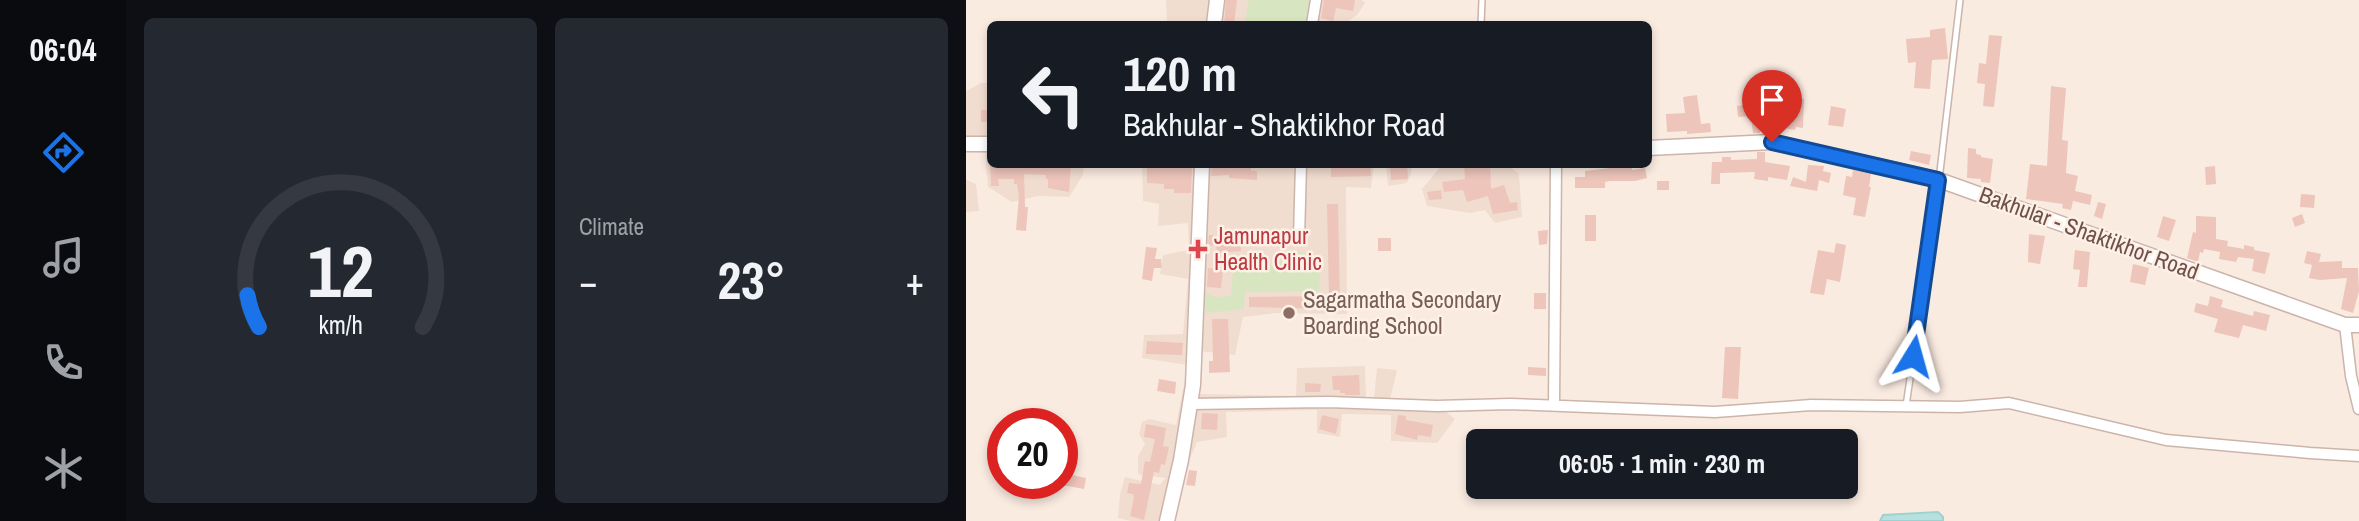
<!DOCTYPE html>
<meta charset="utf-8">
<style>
body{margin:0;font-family:"Archivo Narrow",sans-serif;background:#242831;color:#f1f3f6;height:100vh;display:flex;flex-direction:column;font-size:26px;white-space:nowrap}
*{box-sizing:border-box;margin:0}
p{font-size:23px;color:#9ea1a6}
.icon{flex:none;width:38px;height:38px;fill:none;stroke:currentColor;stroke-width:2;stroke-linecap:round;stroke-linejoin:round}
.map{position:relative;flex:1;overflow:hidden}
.details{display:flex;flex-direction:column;gap:18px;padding:18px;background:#0d0f14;width:840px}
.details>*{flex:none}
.banner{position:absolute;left:21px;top:21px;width:665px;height:147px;border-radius:10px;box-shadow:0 4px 10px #0003;background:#171b24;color:#f1f3f6;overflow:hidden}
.speed{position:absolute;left:21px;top:408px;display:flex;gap:14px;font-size:35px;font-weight:700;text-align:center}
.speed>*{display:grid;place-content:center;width:91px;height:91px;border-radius:50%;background:#171b24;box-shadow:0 4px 10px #0003;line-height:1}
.speed .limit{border:10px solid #d22;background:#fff;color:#111}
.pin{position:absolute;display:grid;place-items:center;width:60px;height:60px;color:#fff;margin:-72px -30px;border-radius:50% 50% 50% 0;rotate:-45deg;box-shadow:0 0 7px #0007}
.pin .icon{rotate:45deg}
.me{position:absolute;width:77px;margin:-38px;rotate:8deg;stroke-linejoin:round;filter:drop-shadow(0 0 5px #0008)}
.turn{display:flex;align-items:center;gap:24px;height:147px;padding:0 21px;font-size:32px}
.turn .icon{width:91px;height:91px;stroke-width:2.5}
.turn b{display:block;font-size:49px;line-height:60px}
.big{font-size:52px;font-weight:800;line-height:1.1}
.details .widget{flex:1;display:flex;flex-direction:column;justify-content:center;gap:10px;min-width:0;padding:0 24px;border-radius:10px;background:#242831}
.details .dial{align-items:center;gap:0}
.dial svg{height:182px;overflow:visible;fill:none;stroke:#363941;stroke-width:7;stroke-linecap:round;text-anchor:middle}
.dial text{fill:#f1f3f6;stroke:none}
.heat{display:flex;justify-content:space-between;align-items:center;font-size:38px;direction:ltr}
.details .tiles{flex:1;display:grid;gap:18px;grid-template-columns:repeat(2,1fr)}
.trip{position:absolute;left:500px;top:429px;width:392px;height:70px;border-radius:10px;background:#171b24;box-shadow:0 4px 10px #0003;font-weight:800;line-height:70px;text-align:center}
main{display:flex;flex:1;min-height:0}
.tab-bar{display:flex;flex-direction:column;width:126px;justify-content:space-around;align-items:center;background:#090b0e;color:#9ea1a6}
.tab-bar .icon{width:49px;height:49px}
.tab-bar .current{color:#1a73e8}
.tab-bar b{font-size:32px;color:#f1f3f6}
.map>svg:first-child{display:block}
</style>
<main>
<nav class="tab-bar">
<b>06:04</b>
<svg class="icon current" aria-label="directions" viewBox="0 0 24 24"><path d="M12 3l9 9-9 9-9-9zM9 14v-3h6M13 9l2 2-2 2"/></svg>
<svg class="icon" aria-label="music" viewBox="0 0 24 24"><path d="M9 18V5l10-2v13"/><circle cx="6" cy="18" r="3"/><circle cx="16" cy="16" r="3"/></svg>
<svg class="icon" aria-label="phone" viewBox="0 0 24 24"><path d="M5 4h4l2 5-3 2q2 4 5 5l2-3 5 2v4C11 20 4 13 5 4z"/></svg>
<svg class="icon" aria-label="climate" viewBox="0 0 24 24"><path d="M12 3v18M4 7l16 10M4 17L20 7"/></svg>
</nav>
<section class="details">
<div class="tiles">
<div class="widget dial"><svg viewBox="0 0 100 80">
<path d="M14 69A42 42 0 1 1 86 69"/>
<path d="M14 69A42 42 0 0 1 9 55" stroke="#1a73e8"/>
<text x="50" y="56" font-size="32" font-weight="700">12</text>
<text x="50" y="72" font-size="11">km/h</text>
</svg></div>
<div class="widget"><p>Climate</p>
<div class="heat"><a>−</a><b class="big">23°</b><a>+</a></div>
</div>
</div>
</section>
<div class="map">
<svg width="1393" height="521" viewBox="0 0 1393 521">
<rect width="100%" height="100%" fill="#faebe1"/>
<g fill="#f1dcd0">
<polygon points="200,0 396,0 399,3 391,15 379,24 201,24"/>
<polygon points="15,83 24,83 24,164 118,165 117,175 103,197 72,196 46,202 22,187 19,153 0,151 0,91"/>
<polygon points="176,165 408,165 405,188 380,187 381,314 309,313 277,317 269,355 233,351 233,394 330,396 331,368 399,366 400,399 408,398 411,368 431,370 424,399 466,401 489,419 471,443 425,441 425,415 376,414 374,437 351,433 351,410 260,412 261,437 231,442 219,470 207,521 165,521 152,518 154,494 159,477 194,485 199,478 172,474 172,456 179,444 173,434 176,422 183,419 210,425 222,365 176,358 178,335 217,334 222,279 194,274 197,255 223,250 222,223 192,226 193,204 177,201"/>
<polygon points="420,165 446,165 445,173 441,183 422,186"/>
<polygon points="476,165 542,165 553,174 556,217 529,223 519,210 504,213 461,206 456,189"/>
<polygon points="0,180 10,184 13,211 0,212"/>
</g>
<g fill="#d7e6c1">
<polygon points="283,0 344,0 339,24 278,24"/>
<polygon points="332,251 355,260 353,291 279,292 278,309 240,313 238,292 249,297 265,296 267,273 277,269 303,267"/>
</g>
<polygon fill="#b7e1df" stroke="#9ed2d0" stroke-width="2" points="972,512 977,517 977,521 914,521 917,515"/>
<g fill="#edc5ba">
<polygon points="260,0 271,0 268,24 258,24"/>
<polygon points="358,0 389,0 387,11 370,8 367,21 355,18"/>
<polygon points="979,28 982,59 966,60 964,89 948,88 950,62 942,63 940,39 964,37 964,30"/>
<polygon points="1023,35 1036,36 1028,107 1017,106 1019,84 1011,83 1013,63 1020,64"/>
<polygon points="1085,86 1100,88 1096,140 1102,141 1100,173 1112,176 1109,191 1126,195 1124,205 1107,201 1105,210 1096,208 1097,204 1060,199 1064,164 1081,166"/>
<polygon points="731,95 735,124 744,123 745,132 721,134 721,131 701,132 700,114 719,113 717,97"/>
<polygon points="820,97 838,99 837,128 830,127 829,130 808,126 810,116 818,117"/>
<polygon points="792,104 796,123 793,124 794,133 787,133 785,116 772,117 771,106"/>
<polygon points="865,106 880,109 877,127 862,125"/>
<rect x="15" y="110" width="9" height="12"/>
<polygon points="1002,148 1010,149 1010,154 1015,155 1015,157 1027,159 1024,183 1015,182 1015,179 1001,178"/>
<polygon points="945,151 965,155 963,165 943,160"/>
<polygon points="791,152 799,152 799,162 824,166 821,180 802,177 802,181 788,179 789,172 754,173 754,184 745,184 746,162 756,162 756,157 765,157 765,160 791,159"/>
<polygon points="24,164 105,164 103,192 82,188 82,179 80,179 80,175 58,174 59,207 62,207 60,231 50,230 53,196 51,184 48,184 48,179 32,179 33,186 25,186"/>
<polygon points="181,164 226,164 225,193 208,193 208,189 198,189 198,184 181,183"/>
<polygon points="246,164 285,164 285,171 291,171 291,180 263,178 263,175 245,176"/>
<polygon points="365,164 404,164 405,176 365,177"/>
<polygon points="424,164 441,164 442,179 425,180"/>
<polygon points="498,164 524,164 525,189 538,185 544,203 551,202 552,210 527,214 522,196 501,202 497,190 478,192 476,182 499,179"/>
<polygon points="842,165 858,166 857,171 865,173 863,183 853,180 851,191 824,186 827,177 840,182"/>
<polygon points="1249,166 1250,184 1240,185 1239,167"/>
<polygon points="644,168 666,168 666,170 679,168 681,178 669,181 644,181 639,182 639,188 609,188 609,177 619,177 619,171"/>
<polygon points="887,170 905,174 903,187 905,187 899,217 887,215 890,198 877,195 880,176 886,177"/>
<rect x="691" y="181" width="12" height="9"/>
<polygon points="475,190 476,199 463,200 461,192"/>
<polygon points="1335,194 1349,195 1348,208 1334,207"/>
<polygon points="1132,202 1140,204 1136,219 1128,216"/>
<polygon points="361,204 372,204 374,305 363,305 363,309 283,307 283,297 363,296"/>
<polygon points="1336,214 1339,223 1329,227 1326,218"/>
<rect x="619" y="215" width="11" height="26"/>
<polygon points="1197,216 1210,220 1203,241 1191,237"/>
<polygon points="1230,216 1250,217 1250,239 1262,241 1261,246 1278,249 1278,245 1288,247 1288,250 1304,253 1299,274 1286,271 1288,259 1272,257 1270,262 1253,259 1254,252 1238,249 1237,253 1234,252 1232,262 1221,258 1227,232 1230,233"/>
<polygon points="582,230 581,244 573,245 572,231"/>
<polygon points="1063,234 1079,236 1074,264 1062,262"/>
<polygon points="243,235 247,235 247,238 266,236 266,243 274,242 275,251 251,253 250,245 242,246"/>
<rect x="412" y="238" width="13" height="13"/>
<polygon points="870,243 880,245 874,282 861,279 858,295 844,293 852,250 868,253"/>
<polygon points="180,247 191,248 189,259 195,259 196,268 188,268 186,281 176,279"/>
<polygon points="1109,250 1124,252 1121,287 1112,287 1114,270 1107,269"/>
<polygon points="1341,251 1355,254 1353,262 1376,261 1376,268 1392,268 1393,291 1387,313 1375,309 1381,278 1354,280 1343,278 1346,265 1338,263"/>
<polygon points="1167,264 1183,268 1179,285 1164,282"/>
<polygon points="242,268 257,270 255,288 241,287"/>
<rect x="568" y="293" width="12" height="16"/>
<polygon points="1244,296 1257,300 1255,307 1287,316 1288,311 1304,315 1300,331 1277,325 1273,338 1248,332 1252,319 1228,312 1230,303 1242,306"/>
<polygon points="246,319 262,319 264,372 243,373 243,361 247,361"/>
<polygon points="181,341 217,343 216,355 180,354"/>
<polygon points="759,347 775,347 772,399 756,398"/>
<polygon points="562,367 580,368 580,376 562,375"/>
<polygon points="393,375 394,395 379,395 379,393 374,393 374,390 367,390 366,376"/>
<polygon points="193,379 210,382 209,394 191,391"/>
<polygon points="339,383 355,384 354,392 339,392"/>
<polygon points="236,413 252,414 251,430 235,429"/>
<polygon points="356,415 373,419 370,434 353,429"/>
<polygon points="432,415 440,416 440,420 467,425 465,437 452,435 451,440 429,434"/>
<polygon points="180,424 200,428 197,446 203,447 199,465 195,464 193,473 188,472 178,520 164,516 168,498 167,494 161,493 163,483 175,484 179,461 184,462 189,439 178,437"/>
<polygon points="223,470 231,471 229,486 220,485"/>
<polygon points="96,473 120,478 118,489 96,485"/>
</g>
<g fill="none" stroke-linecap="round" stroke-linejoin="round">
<g stroke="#ccb4ab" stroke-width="8">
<g id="service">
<polyline points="515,24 516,0"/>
<polyline points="940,406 973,180 994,0"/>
</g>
</g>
<g stroke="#ccb4ab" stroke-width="13">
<g id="minor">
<polyline points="346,24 350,0"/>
<polyline points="333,238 335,164"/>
<polyline points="1379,325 1385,376 1393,409"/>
<polyline points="225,404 363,402 471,406 544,404 749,412 845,405 994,407 1043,403 1200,440 1344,453 1393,456"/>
<polyline points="588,405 590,164"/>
</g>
</g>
<g stroke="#ccb4ab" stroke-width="17">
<g id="tertiary">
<polyline points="248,24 251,0"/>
<polyline points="0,144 24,144"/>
<polyline points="682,148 806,142 973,180 1379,325 1393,325"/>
<polyline points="201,521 215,460 227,385 236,164"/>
</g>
</g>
<use href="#service" stroke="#fff" stroke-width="5"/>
<use href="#minor" stroke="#fff" stroke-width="10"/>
<use href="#tertiary" stroke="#fff" stroke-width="14"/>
</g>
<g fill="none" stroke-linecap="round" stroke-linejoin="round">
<g stroke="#114b97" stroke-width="18">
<polyline id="route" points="806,142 972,180 947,356"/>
</g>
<use href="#route" stroke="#1a73e8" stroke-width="12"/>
</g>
<path fill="#e0444e" stroke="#fdf0e6" stroke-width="2.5" d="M228.5 238.5h7v7h7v7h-7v7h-7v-7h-7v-7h7z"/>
<circle fill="#8d6e63" stroke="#fdf0e6" stroke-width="2.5" cx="323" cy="313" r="7"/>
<g text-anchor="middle" stroke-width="5" stroke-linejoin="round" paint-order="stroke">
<g font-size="23" fill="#6f504a" stroke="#fdf0e6">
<text transform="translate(1123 233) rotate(20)" y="8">Bakhular - Shaktikhor Road</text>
</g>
<g font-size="23" fill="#be3a42" stroke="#fdf0e6" text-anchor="start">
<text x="248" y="244">Jamunapur<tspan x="248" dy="26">Health Clinic</tspan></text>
</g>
<g font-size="23" fill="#785e54" stroke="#fdf0e6" text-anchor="start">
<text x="337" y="308">Sagarmatha Secondary<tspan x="337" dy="26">Boarding School</tspan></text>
</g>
</g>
</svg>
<div class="speed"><div class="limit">20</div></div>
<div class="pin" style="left:806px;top:142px;background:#d93025"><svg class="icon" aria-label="arrive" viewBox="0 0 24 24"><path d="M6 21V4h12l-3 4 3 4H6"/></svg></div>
<svg class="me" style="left:947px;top:356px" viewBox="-20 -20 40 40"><path d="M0-17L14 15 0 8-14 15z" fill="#1a73e8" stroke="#fff" stroke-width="4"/></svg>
<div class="trip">06:05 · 1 min · 230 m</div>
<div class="banner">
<div class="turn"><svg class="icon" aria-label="left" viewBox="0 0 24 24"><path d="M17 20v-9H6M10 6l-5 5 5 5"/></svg><div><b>120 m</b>Bakhular - Shaktikhor Road</div></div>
</div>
</div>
</main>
